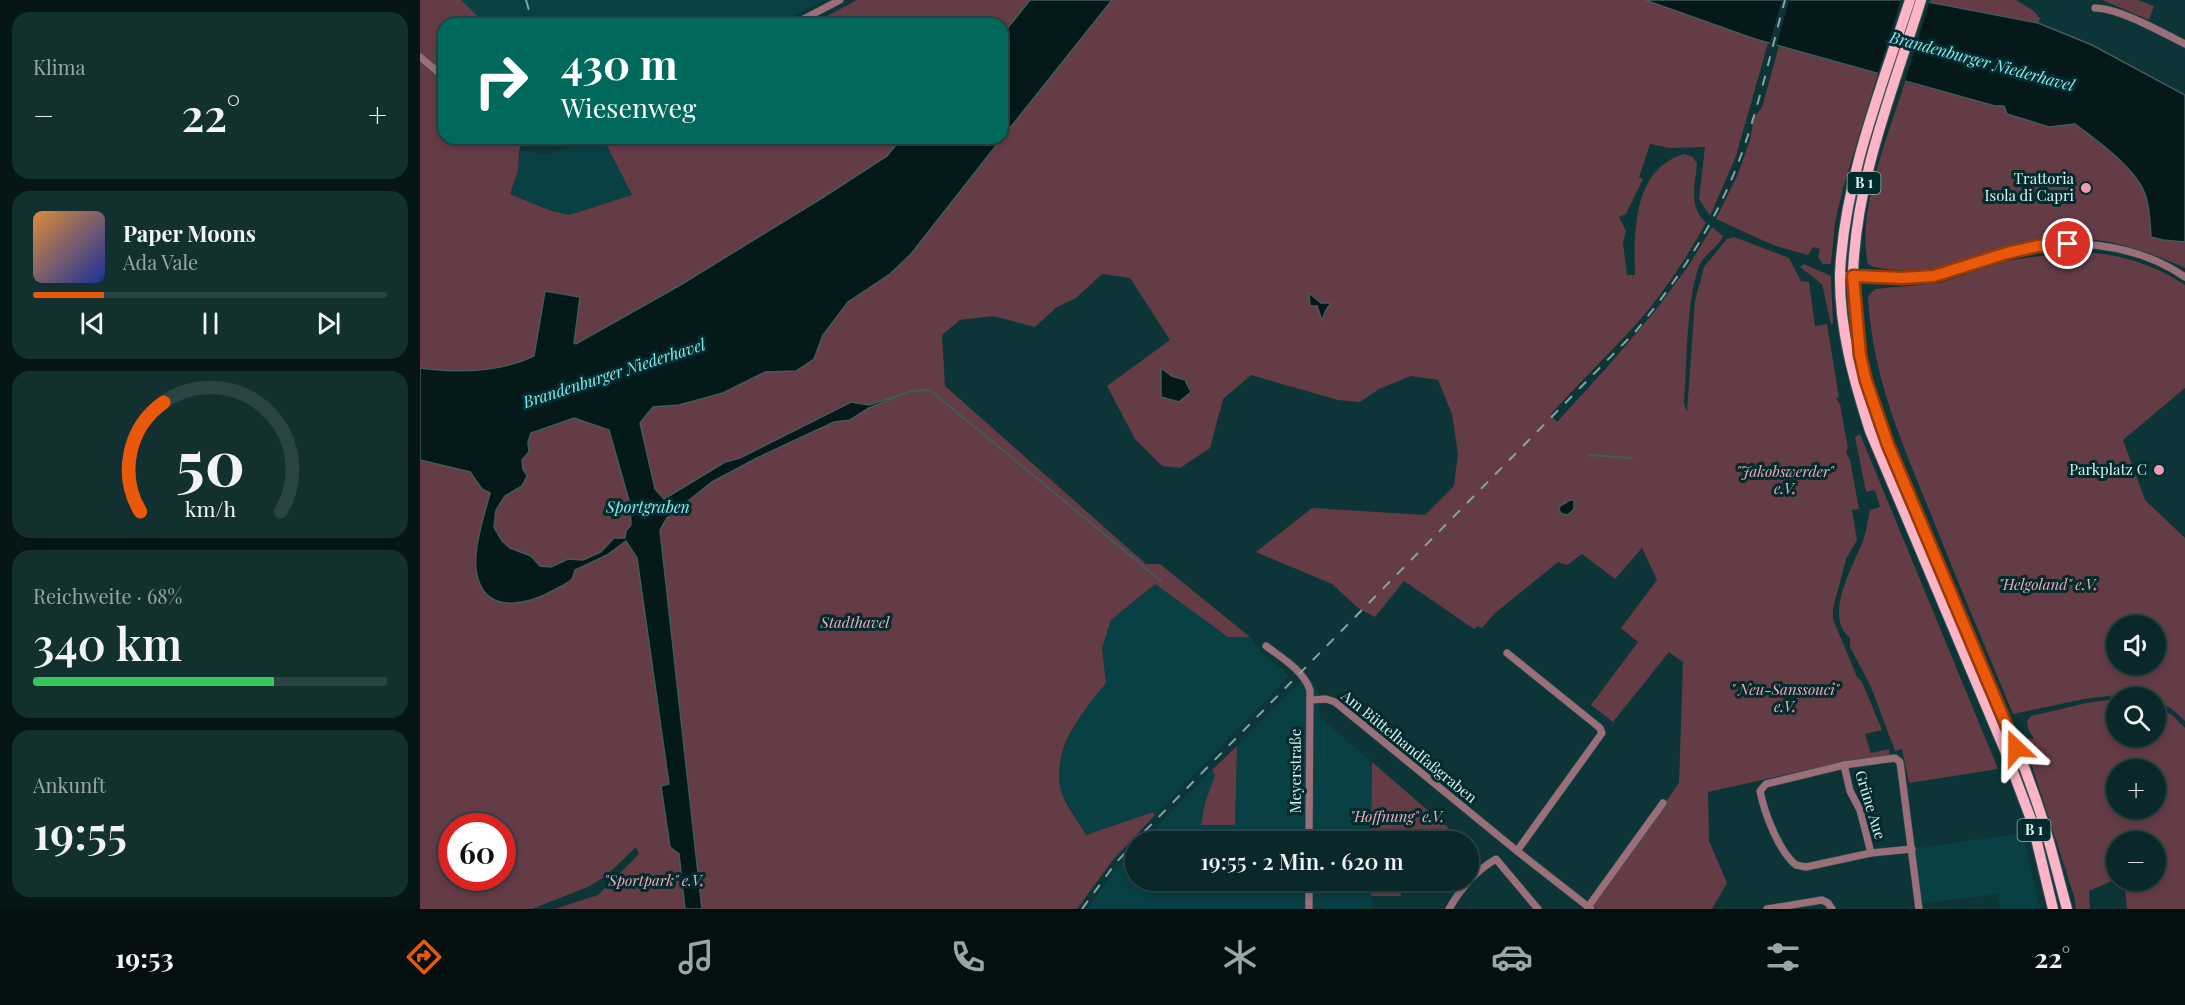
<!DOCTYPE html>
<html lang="de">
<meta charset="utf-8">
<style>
body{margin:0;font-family:"Playfair Display",serif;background:#133031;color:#f1f3f6;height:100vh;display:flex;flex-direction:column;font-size:22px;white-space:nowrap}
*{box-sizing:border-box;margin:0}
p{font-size:20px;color:#99a6a8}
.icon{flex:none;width:33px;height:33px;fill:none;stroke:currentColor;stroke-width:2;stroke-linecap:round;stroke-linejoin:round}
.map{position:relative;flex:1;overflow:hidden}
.details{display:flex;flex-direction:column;gap:12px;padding:12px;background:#061617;width:420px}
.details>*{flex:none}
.hud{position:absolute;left:18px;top:18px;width:570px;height:126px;border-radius:18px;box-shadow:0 3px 9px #0003,0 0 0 2px #2a4446;background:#00695c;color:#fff;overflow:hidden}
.fabs{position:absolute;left:1686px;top:615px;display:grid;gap:12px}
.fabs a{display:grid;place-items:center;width:60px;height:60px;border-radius:50%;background:#0a2829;box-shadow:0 3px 9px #0003,0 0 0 2px #2a4446;font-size:30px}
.speed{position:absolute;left:18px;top:813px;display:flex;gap:12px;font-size:30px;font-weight:700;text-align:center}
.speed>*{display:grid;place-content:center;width:78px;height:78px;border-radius:50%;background:#0a2829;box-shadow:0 3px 9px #0003,0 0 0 2px #2a4446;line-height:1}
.speed .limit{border:9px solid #d22;background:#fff;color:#111}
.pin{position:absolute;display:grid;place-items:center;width:51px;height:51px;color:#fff;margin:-26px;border:3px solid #fff;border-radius:50%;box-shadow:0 2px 6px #0007}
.me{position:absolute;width:66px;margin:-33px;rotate:337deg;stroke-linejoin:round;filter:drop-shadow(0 0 4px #0008)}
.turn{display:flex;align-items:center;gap:21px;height:126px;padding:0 24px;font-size:27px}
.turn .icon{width:78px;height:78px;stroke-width:2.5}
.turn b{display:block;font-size:42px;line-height:51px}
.big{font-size:45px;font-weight:600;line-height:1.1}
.details .widget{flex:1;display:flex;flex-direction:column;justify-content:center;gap:9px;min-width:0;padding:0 21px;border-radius:18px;background:#133031}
.details .dial{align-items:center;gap:0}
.dial svg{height:156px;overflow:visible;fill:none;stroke:#2a4446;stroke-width:7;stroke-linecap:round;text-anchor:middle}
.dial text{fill:#f1f3f6;stroke:none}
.song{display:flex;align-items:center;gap:18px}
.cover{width:72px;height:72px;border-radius:9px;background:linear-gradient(135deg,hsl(30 70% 55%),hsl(230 70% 35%))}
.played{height:6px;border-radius:3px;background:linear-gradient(90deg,#ea580c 20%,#2a4446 20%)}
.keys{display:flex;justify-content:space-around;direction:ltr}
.heat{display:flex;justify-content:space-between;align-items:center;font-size:33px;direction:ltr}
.charge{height:9px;border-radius:4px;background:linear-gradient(90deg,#34c759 68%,#2a4446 0)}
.trip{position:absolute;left:705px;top:831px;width:354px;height:60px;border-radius:30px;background:#0a2829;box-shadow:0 3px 9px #0003,0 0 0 2px #2a4446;font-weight:600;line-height:60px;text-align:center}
.tab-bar{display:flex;height:96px;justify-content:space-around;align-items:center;background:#041010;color:#99a6a8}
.tab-bar .icon{width:42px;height:42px}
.tab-bar .on{color:#ea580c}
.tab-bar b{font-size:27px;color:#f1f3f6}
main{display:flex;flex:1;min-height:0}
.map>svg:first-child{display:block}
</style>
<main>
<section class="details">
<div class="widget"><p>Klima</p>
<div class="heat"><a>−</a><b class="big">22°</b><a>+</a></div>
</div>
<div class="widget">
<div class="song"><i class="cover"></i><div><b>Paper Moons</b><p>Ada Vale</p></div></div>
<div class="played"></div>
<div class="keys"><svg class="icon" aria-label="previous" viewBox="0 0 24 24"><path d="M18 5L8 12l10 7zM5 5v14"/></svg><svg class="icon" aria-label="pause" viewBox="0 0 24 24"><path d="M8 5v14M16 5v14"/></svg><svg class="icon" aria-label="next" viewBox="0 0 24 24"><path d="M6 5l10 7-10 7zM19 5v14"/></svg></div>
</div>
<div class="widget dial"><svg viewBox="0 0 100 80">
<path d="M14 69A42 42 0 1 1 86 69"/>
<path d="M14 69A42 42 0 0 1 26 13" stroke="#ea580c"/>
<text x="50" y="56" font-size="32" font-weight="700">50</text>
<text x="50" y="72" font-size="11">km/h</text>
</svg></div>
<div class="widget"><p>Reichweite · 68%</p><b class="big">340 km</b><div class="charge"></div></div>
<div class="widget"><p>Ankunft</p><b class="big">19:55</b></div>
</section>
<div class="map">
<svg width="1765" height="909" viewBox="0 0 1765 909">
<rect width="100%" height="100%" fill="#0d3537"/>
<g fill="#094043">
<polygon points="24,0 404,0 358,24 30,24"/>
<polygon points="175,138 183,138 212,195 149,215 129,210 90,194 98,171 99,150 127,154"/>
<polygon points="735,584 808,637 830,637 842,653 869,676 735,815 733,812 666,835 641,792 638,764 655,722 686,683 682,648 691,620"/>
<polygon points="887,675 898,690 900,718 952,762 951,841 722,842 792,770 795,775 785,803 815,825 817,746"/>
<polygon points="1602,833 1620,909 1580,909 1578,894 1498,904 1492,849"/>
<polygon points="715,848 716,880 951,881 952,909 667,909 698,866"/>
</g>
<g fill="#633c46" fill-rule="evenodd">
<path d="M0 0H41L66 24H24V138H104L99 150 98 170 90 194 129 210 149 215 212 195 183 138H482L467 156 402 198 262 284 156 344 125 291 115 356 112 433 154 418 188 429 233 407 259 405 303 393 345 372H369L394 359 403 335 428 302 470 274 491 254 692 0H1225L1348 43 1316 156 1290 216 1279 199 1285 147 1250 148 1230 144 1219 177 1223 179 1206 214 1199 217 1206 231 1203 243 1207 275H1215C1214 231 1213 169 1264 154L1273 157 1277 164C1275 188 1268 204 1286 223 1264 262 1239 300 1208 333 1183 360 1156 386 1131 414L1137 422 1189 365 1235 311 1269 265 1292 227 1303 236C1297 249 1282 255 1278 269 1266 305 1267 364 1264 403L1267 412 1275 301 1284 267 1307 239 1314 237 1369 258 1381 281 1389 282 1395 326 1407 324 1419 397 1416 399 1420 404 1428 448 1426 452 1430 460 1439 509 1432 510 1437 540 1426 559 1413 609V619L1437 677 1442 682 1462 730 1445 734 1451 753 1469 749 1470 756 1427 761 1288 792 1289 841 1307 883 1292 909H1177L1172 905 1259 783 1263 662 1249 652 1193 722 1171 705 1218 642 1201 628 1237 580 1222 548 1195 579 1162 554 1147 565 1138 562 1074 614 1062 628 1058 626 1054 629 984 581 955 617 938 608 912 584 836 552 892 508 1005 515 1034 486 1038 454 1032 414 1018 380 991 376 959 389 940 402 918 400 831 375 803 399 790 448 760 468 742 466 715 439 687 386 750 340 710 278 682 274 656 298 637 307 615 327 573 316 540 320 522 335 525 386 726 564H740L830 637H808L735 584 691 620 682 648 686 683C662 713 631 748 641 790 644 803 659 822 666 835L733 812 735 815 692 861 657 909H282L269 789 248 777 249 785 241 787 259 854 265 909H135L178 895 219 854 216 847 187 875 170 886 112 909H0ZM741 369 752 376 765 380 741 397ZM32 826H82V878H32Z"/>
<polygon points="437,0 610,0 582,35 582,24 392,24"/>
<polygon points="1511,0 1596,0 1615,12 1620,19 1618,23 1605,21 1510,3"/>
<polygon points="1682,0 1718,0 1734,6 1729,20"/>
<polygon points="1359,46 1458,74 1423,188 1415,223 1411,264 1403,264 1398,257 1400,249 1393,247 1388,255 1353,245 1296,219 1318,174 1330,140 1334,118 1342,107"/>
<path d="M1485 82 1575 105 1585 106 1629 127 1655 124C1677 140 1716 169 1725 194 1730 207 1730 223 1731 237L1743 240 1765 242V268C1726 251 1685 235 1641 239 1622 241 1600 243 1582 248 1563 254 1544 264 1525 267 1508 270 1462 273 1448 264 1436 212 1469 133 1485 82Z"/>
<path d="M1647 252C1689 251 1729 261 1765 285V388L1703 440 1725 500 1765 538V721L1752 709 1736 700V698L1697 695 1664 699 1593 714C1564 644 1534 573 1506 502 1478 433 1452 373 1448 296L1455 289 1519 283 1586 261ZM1696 626H1736V664H1696Z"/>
<polygon points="1384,264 1411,276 1413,324 1411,324 1402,284 1380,267"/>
<path d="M1440 434 1578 769 1489 783 1482 749 1475 751 1451 687 1430 647V638C1402 615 1435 564 1444 538 1447 529 1448 519 1450 510L1460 507 1455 490 1446 492 1435 437Z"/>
<path d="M1696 699V736H1736V707L1752 715 1765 728V909H1707L1704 881 1736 880V842H1696V879L1669 891 1670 909H1656L1654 896 1603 738 1614 739 1608 729 1607 721 1611 716 1667 703ZM1696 770H1736V808H1696Z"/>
<polygon points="817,746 815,825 781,825 785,803 795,775 792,770"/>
<polygon points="952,762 1034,833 1027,841 951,841"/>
<rect x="951" y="881" width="30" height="15"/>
</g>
<g fill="#05181a" stroke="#46595b" stroke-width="1.5" fill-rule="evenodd">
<polygon points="610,0 692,0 582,138 582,35"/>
<path d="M1225 0H1498L1618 23 1672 45 1765 95V242L1743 240 1731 237C1730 223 1730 207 1725 194 1716 169 1677 140 1655 124L1629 127 1587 114 1584 106H1575L1335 39Z"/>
<path d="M482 138H582L491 254 470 274 428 302 403 335 394 359 376 371 345 372 303 393 259 405 233 407 220 423 235 489 244 499 305 462 320 458 431 402 449 405 491 391 449 408 430 420 414 422 337 458 292 482 247 518 240 530 282 909H265L259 854 250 847 241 786 249 784 217 558 206 541 187 555 155 570C154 573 154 576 152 579 149 583 141 586 136 589 112 603 69 616 58 579 50 555 64 517 70 493L62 489 50 472 0 460V368C37 373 80 372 114 356L125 291 160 297 154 343 156 344 262 284 402 198 467 156ZM154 418 189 430 210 504 211 525 206 531 205 538H194L181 552 163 560 148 559 131 567 120 566 111 556 90 548 82 541 74 527 76 510 85 496 102 486 107 476 103 469 102 460 109 452 108 442 111 433Z"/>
<polygon points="889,293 901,303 911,303 906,310 902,320 897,306 890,306"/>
<polygon points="741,368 752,376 765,380 771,392 759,402 741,397"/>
<polygon points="1150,500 1154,500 1154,509 1148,515 1142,514 1139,510 1140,506"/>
</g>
<g fill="#0d3537">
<polygon points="1362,0 1369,0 1356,48 1349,46"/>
<polygon points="1481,0 1510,0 1484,85 1457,76"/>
</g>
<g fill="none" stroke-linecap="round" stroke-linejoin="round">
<g stroke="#46595b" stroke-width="2">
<polyline points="491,391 510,390 741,581"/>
<polyline points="1169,455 1212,458"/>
</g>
<g stroke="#2e5355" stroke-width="8">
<g id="minor">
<path d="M1675 8C1699 8 1743 33 1765 44"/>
<polyline points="374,24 420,0"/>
<polyline points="0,57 24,77"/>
<polyline points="102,138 121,140 136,138"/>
<polyline points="151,138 162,141 170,138"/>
<path d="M1420 275C1449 278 1488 282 1516 276 1540 270 1562 260 1585 253 1644 236 1714 242 1765 277"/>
<path d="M846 646C862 658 883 670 890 690L889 842"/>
<polyline points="1087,653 1180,728 1182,733 1097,851 1171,909"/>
<polyline points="890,700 906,699 915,702 1097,851"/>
<polyline points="1424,765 1430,791 1440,810 1451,853"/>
<path d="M1492 849 1451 853 1386 867 1376 865C1359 852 1344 812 1340 791L1346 784 1424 765 1475 758 1480 762 1499 909"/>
<polyline points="1168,907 1243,803"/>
<polyline points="889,909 889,880"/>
<path d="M1029 909C1041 888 1055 871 1076 859L1118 909"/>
<polyline points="1347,909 1402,900 1408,903 1412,909"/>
</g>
</g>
<g stroke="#2e5355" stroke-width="12">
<g id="primary">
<path d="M1490 0C1461 89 1424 180 1420 274 1419 328 1434 381 1450 431L1586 753 1612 822 1633 909"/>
<path d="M1501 0C1473 90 1436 179 1433 274 1429 382 1487 492 1528 589 1561 666 1598 742 1623 821 1632 850 1639 880 1647 909"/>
</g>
</g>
<use href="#minor" stroke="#9a6f79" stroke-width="7"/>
<use href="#primary" stroke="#fcb4c6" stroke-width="10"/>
<g stroke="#86a3a5" stroke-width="2" stroke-dasharray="10 10" stroke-linecap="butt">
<polyline points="106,0 113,24"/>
<path d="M662 909 695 864 718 838 1215 332C1253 286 1285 239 1309 185 1335 127 1348 61 1365 0"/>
</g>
</g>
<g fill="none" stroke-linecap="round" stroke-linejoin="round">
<g stroke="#983908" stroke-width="15">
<polyline id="route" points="1596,748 1468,445 1446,381 1440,355 1433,276 1482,278 1514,276 1587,253 1618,246 1648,244"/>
</g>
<use href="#route" stroke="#ea580c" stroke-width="10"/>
</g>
<g fill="#f29ab0" stroke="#012b2d" stroke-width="2">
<circle cx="1666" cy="188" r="6"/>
<circle cx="1739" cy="470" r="6"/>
</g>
<g text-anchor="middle" stroke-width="6" stroke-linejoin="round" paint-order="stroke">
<g fill="#012b2d" stroke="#9ab6b7" stroke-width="1.5">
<rect x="1427.5" y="172" width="33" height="22" rx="4.5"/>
<rect x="1597.5" y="819" width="33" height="22" rx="4.5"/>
</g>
<g font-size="14" font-weight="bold" fill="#dcf1f2">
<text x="1444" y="188">B 1</text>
<text x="1614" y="835">B 1</text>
</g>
<g font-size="15" fill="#dcf1f2" stroke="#012b2d" text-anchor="end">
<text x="1654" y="184">Trattoria<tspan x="1654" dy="17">Isola di Capri</tspan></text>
<text x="1727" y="475">Parkplatz C</text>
</g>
<g font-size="15" font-style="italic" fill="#f7a8bc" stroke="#012b2d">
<text x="1365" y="477">"Jakobswerder"<tspan x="1365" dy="17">e.V.</tspan></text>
<text x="1628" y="590">"Helgoland" e.V.</text>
<text x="435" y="628">Stadthavel</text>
<text x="1365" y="695">" Neu-Sanssouci"<tspan x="1365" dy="17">e.V.</tspan></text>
<text x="977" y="822">"Hoffnung" e.V.</text>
<text x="234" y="886">"Sportpark" e.V.</text>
</g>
<g font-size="15" fill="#dcf1f2" stroke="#012b2d">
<text transform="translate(989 747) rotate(39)" y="5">Am Büttelhandfaßgraben</text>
<text transform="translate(876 771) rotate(-90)" y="5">Meyerstraße</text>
<text transform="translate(1450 805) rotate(73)" y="5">Grüne Aue</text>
</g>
<g font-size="16" font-style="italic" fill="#86ecf2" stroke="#012b2d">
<text transform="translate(1562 61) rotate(15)" y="6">Brandenburger Niederhavel</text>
<text transform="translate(194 373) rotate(-18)" y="6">Brandenburger Niederhavel</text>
<text x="228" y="513">Sportgraben</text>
</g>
</g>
</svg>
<div class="fabs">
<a><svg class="icon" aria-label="sound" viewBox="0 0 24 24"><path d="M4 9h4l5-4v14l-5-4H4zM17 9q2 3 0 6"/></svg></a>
<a><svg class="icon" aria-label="search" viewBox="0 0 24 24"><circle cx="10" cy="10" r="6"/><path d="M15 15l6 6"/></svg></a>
<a>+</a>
<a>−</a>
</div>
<div class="speed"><div class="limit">60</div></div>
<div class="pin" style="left:1648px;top:244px;background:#d93025"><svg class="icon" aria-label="arrive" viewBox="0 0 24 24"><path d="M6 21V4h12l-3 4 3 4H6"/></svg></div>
<svg class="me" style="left:1596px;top:748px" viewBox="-20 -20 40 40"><path d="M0-17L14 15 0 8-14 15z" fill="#ea580c" stroke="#fff" stroke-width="4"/></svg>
<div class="trip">19:55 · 2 Min. · 620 m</div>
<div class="hud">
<div class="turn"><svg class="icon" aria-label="right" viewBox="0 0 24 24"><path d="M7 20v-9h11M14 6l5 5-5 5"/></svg><div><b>430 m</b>Wiesenweg</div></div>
</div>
</div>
</main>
<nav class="tab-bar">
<b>19:53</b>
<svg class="icon on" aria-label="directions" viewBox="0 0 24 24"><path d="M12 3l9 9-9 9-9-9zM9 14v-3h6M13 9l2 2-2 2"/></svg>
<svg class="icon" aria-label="music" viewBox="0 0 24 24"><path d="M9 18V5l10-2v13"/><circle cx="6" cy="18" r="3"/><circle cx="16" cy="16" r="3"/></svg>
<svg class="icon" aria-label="phone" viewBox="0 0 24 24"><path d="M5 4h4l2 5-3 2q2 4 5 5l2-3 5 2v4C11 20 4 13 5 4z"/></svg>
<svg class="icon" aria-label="climate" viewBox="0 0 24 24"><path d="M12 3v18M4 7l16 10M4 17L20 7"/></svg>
<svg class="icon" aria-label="car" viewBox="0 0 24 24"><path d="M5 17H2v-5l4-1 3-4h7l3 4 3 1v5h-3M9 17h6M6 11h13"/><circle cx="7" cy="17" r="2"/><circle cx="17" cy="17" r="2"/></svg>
<svg class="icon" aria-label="filters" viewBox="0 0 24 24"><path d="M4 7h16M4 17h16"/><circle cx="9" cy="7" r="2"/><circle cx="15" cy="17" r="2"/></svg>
<b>22°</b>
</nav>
